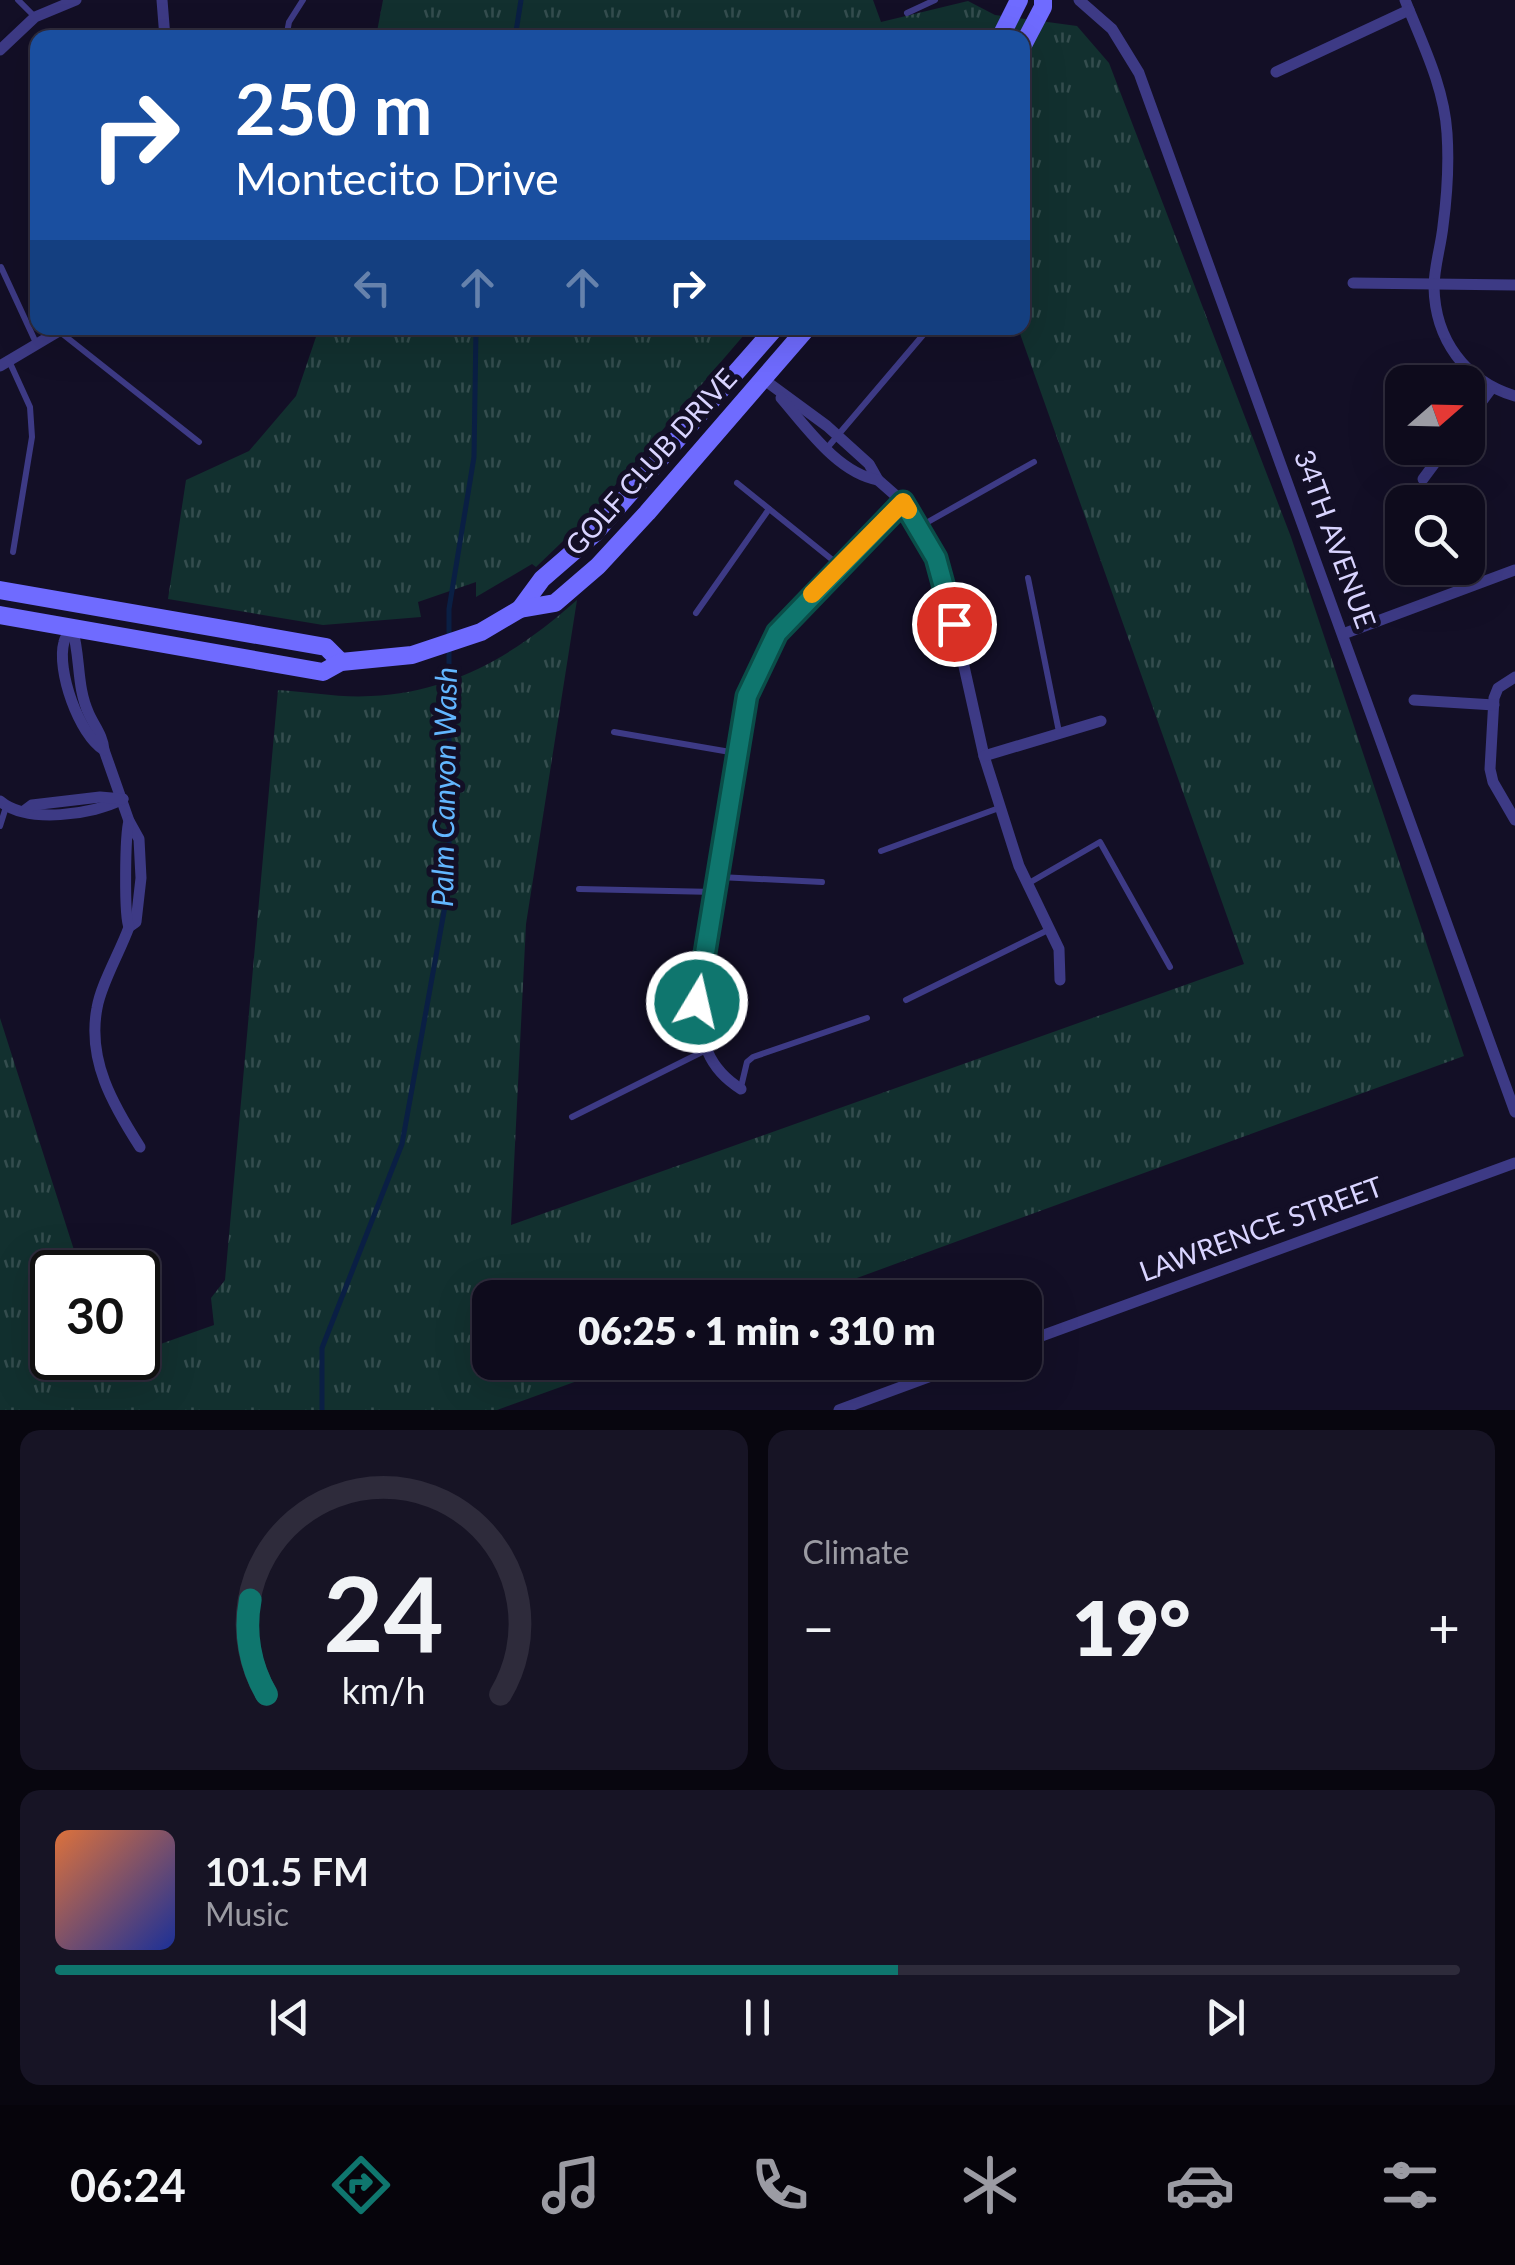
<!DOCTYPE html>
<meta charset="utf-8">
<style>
body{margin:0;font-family:Lato,sans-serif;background:#171425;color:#f1f3f6;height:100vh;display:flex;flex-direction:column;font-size:38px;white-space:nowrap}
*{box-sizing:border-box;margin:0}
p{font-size:32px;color:#9b9ba3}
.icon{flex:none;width:55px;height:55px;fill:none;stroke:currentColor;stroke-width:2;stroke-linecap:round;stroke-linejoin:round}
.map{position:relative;height:1410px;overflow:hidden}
.drawer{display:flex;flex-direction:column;gap:20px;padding:20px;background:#08060f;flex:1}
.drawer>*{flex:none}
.guide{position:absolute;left:30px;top:30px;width:1000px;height:305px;border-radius:20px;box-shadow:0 10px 40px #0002,0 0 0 2px #2e2b3b;background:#1a4fa0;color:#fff;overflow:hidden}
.needle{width:65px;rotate:70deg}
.buttons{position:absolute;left:1385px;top:365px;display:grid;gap:20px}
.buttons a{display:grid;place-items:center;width:100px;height:100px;border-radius:20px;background:#0e0b1c;box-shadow:0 10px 40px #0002,0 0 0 2px #2e2b3b;font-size:50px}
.speed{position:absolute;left:30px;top:1250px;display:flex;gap:20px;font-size:50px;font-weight:700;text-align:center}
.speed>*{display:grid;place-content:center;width:130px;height:130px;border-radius:50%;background:#0e0b1c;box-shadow:0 10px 40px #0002,0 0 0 2px #2e2b3b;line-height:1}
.speed .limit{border:5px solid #111;border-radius:15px;background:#fff;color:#111}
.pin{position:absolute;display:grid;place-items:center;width:85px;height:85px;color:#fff;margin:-42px;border:5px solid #fff;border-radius:50%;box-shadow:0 2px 10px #0007}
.me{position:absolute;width:110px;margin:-55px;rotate:9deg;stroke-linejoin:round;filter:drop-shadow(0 0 8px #0008)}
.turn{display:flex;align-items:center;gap:35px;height:210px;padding:0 40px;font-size:45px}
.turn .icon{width:130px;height:130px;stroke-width:2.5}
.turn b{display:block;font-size:70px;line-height:85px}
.lanes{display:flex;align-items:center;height:95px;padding:0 40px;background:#0003;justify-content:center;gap:50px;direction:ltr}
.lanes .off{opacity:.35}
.big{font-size:75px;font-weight:800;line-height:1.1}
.drawer .card{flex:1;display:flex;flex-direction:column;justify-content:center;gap:15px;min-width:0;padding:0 35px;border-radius:20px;background:#171425}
.drawer .dial{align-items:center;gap:0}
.dial svg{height:260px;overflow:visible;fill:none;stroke:#2e2b3b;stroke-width:7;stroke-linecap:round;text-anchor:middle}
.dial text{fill:#f1f3f6;stroke:none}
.song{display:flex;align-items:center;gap:30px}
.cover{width:120px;height:120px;border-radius:15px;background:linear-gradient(135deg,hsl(20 70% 55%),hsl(230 70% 35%))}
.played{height:10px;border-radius:5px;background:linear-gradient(90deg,#0f766e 60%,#2e2b3b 60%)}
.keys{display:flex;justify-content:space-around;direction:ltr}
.heat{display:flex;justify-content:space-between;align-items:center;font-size:55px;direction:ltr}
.drawer .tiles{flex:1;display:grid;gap:20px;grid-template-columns:1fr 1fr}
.card:last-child{grid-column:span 2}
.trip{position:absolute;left:472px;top:1280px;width:570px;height:100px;border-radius:20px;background:#0e0b1c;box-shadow:0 10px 40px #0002,0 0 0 2px #2e2b3b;font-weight:800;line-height:100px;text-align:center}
.dock{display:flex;height:160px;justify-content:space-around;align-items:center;background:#06040b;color:#9b9ba3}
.dock .icon{width:70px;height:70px}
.dock .on{color:#0f766e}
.dock b{font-size:45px;color:#f1f3f6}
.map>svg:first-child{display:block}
</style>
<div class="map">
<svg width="1515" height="1410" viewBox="0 0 1515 1410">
<defs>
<pattern id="grass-tufts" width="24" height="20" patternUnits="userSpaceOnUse" patternTransform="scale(2.5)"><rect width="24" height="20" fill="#12302f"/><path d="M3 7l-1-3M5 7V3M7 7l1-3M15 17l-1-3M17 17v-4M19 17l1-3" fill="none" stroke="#344d4e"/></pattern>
</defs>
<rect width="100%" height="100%" fill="#130f26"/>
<g fill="url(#grass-tufts)">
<path d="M383 0H873L881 22 968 1 995 15 1077 26 1109 63 1291 537 1464 1056 805 1297 490 1298V1362L627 1363 497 1410H0V1018L81 1272H52V1358H107L110 1362 138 1358V1352L214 1325 211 1298 225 1280 278 690C309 692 341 698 371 696 454 692 516 654 577 600L526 924 511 1225 1244 964 1018 328H1022V38L376 37Z"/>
<polygon points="319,328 750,328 587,518 536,567 532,564 476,597 476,582 418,602 421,617 323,625 168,599 186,480 249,451 296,396"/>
</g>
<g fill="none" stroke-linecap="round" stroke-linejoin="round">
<g stroke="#0a1f44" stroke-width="5">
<polyline points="515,38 521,0"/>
<polyline points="449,637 449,609 474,457 476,328"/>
<polyline points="322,1410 322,1348 402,1144 449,884 449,648"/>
</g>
<g stroke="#3d3a85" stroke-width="6">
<polyline points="18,0 34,16"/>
<polyline points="907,13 935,0"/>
<polyline points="286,38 289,22 303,0"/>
<polyline points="1,267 37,345"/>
<polyline points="60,332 199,442"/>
<polyline points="10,363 30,407 32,437 13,552"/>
<polyline points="827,448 929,328"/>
<polyline points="737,483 840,566"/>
<polyline points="919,527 1034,462"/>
<polyline points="1028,578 1059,732"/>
<polyline points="696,613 769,509"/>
<polyline points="614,732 736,753"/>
<polyline points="0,826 6,807"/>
<polyline points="881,851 999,808"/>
<polyline points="719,877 822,882"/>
<polyline points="1029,883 1100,842 1170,967"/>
<polyline points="579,889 715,892"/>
<polyline points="906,1000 1048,930"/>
<polyline points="741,1087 747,1062 753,1057 867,1018"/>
<polyline points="572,1117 706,1050"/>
</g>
<g stroke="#3d3a85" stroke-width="11">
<polyline points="162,0 165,38"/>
<polyline points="1079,0 1112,29 1139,73 1515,1112"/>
<path d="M1405 0C1422 43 1444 86 1447 133 1449 163 1447 196 1443 226 1441 246 1434 267 1434 287 1435 339 1465 381 1515 396"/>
<polyline points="0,50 35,17 76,0"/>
<polyline points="1276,72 1409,10"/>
<polyline points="1353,283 1515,285"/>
<polyline points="0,366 64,328"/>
<polyline points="763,379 827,426 869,464 878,480 903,502 936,557 947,590 984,756 1019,866 1059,949 1060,980"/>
<path d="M781 398C807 428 838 473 878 480"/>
<polyline points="1468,420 1491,389"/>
<polyline points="1423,479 1446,448"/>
<path d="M72 628C81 657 76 686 89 714 95 727 103 736 104 750L129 821 139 839 141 878 136 922 129 927C120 952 101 984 97 1008 87 1060 113 1105 140 1147"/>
<path d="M72 628C69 633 65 637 64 642 56 670 79 735 104 750"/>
<polyline points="1343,634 1515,570"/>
<polyline points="1515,677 1498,688 1494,698 1490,769 1493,782 1515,820"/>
<polyline points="1414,700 1494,705"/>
<polyline points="984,756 1101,721"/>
<path d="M0 801C27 824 93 815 123 799"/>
<polyline points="24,811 32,805 100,797 123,799"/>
<path d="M129 821C125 834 124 917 129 927"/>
<path d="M741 1089C706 1067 702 1041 697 1002L747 696 777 633 903 502"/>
<polyline points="1025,1342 1515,1163"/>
<polyline points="839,1410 969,1362"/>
</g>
<g stroke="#6f6bff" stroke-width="18">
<polyline points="1000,38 1019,0"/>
<polyline points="1022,47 1043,7 1043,0"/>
<polyline points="0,590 326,647 341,662"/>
<polyline points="520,609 542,579 594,534 775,328"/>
<polyline points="0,615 323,672 341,662 412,655 481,632 520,609 555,603 598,566 647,513 807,328"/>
</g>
</g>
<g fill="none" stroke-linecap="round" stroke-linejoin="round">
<g stroke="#0a4d48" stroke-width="25">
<polyline id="route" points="697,1002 747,696 777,633 903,502 936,558 954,624"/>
</g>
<use href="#route" stroke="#0f766e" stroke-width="18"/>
<polyline stroke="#f59e0b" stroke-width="18" points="812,594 903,502 908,510"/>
</g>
<g text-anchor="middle" stroke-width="10" stroke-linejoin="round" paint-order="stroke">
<g font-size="28" fill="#d9d4ff" stroke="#130f26">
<text transform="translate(651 462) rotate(-48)" y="10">GOLF CLUB DRIVE</text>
<text transform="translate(1335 539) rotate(70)" y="10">34TH AVENUE</text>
<text transform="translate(1261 1229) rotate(-20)" y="10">LAWRENCE STREET</text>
</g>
<g font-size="30" font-style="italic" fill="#62b6ff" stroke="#130f26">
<text transform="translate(445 787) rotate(-89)" y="10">Palm Canyon Wash</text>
</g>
</g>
</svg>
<div class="buttons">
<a><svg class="needle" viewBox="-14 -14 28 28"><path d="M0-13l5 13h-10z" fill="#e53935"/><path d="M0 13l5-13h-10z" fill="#9b9ba3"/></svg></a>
<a><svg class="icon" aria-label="search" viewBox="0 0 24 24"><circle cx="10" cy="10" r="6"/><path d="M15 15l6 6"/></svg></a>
</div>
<div class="speed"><div class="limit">30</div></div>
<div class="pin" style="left:954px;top:624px;background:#d93025"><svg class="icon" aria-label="arrive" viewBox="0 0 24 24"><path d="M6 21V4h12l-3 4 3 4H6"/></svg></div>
<svg class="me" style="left:697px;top:1002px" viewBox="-20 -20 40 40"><circle r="17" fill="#0f766e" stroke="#fff" stroke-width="3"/><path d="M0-11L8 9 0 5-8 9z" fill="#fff"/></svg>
<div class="trip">06:25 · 1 min · 310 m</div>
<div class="guide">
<div class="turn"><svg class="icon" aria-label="right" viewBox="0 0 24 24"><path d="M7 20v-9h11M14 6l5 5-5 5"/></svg><div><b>250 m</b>Montecito Drive</div></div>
<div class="lanes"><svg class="icon off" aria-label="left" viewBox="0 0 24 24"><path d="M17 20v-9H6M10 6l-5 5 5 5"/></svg><svg class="icon off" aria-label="ahead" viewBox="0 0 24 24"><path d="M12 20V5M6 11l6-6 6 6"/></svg><svg class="icon off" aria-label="ahead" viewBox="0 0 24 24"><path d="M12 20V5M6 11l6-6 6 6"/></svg><svg class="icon" aria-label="right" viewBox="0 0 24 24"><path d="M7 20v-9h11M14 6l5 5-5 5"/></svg></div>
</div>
</div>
<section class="drawer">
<div class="tiles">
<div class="card dial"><svg viewBox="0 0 100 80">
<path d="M14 69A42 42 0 1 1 86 69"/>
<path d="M14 69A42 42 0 0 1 9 40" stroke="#0f766e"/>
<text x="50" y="56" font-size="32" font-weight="700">24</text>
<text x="50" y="72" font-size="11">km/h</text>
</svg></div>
<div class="card"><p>Climate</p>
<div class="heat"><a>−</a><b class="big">19°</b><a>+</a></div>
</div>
<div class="card">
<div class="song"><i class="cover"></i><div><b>101.5 FM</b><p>Music</p></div></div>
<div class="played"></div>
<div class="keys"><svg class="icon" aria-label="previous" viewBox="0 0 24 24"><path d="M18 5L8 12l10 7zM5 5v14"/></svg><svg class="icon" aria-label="pause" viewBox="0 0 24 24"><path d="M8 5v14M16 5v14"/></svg><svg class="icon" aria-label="next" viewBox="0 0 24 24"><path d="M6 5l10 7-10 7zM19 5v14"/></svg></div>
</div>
</div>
</section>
<nav class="dock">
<b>06:24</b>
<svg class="icon on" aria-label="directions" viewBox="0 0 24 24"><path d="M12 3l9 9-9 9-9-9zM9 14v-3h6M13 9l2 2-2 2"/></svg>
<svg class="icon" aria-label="music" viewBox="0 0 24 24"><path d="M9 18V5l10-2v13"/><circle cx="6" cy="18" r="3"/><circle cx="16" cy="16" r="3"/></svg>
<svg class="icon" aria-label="phone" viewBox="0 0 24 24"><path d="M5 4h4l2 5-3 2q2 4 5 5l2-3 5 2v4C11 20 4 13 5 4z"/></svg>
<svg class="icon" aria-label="climate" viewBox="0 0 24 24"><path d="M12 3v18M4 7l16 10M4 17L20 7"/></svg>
<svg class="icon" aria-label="car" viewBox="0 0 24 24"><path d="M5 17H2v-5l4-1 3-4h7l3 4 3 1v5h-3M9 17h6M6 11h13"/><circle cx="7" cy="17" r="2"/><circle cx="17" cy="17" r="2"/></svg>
<svg class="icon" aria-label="filters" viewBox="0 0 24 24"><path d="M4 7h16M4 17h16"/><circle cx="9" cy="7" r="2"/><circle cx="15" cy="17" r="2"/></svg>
</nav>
